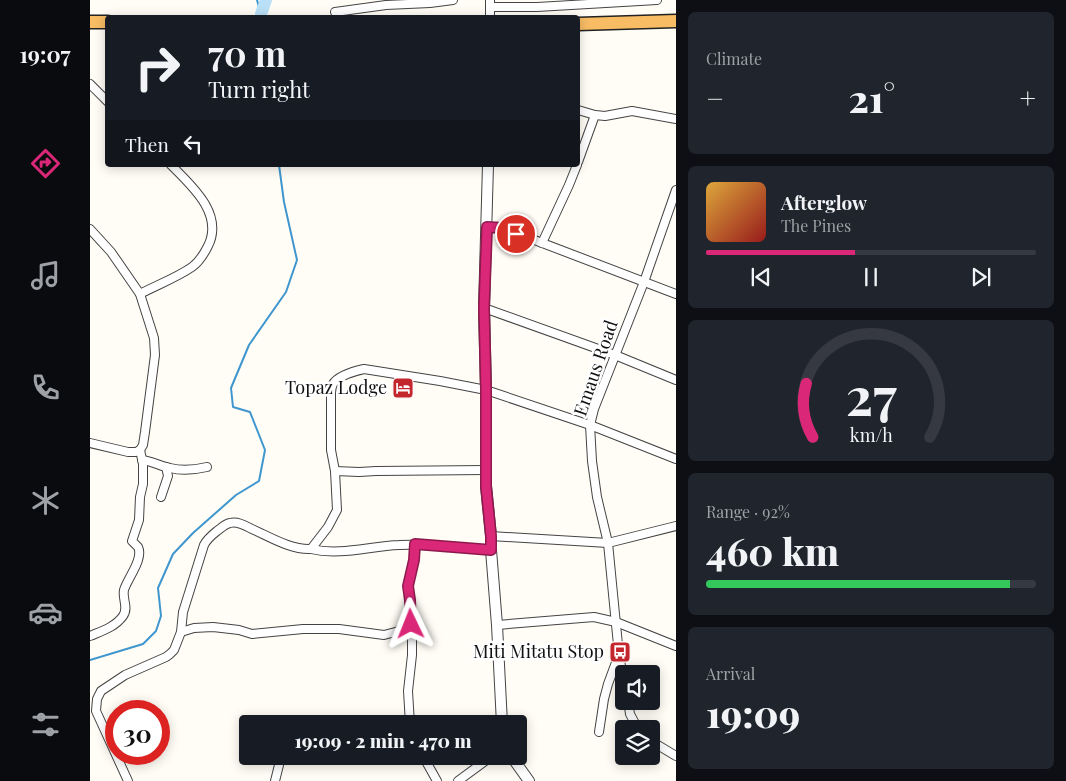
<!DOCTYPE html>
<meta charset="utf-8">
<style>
body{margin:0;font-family:"Playfair Display",serif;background:#20242c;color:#f1f3f6;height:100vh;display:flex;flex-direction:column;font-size:19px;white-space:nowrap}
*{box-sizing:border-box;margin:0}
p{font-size:16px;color:#9ea1a6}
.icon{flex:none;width:28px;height:28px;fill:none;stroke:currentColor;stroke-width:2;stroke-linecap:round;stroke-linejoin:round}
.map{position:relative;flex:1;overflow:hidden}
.drawer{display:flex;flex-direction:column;gap:12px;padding:12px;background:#0d0f14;width:390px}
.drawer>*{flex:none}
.hud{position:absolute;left:15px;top:15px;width:475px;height:152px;border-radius:5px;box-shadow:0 2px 12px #0003;background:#171b24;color:#f1f3f6;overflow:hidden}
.buttons{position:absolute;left:525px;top:665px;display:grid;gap:10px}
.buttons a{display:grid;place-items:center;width:45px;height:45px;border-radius:5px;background:#171b24;box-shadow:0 2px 12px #0003;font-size:25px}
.speed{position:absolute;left:15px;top:700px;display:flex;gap:10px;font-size:25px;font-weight:700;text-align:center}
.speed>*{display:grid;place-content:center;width:65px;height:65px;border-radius:50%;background:#171b24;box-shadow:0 2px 12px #0003;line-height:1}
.speed .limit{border:8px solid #d22;background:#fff;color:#111}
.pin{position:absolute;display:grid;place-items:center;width:42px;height:42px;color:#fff;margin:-21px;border:2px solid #fff;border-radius:50%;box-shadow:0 1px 5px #0007}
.me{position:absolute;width:55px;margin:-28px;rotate:358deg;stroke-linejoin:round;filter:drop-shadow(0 0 4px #0008)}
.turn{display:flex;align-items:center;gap:18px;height:105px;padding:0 20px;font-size:22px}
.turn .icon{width:65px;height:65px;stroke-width:2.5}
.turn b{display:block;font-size:35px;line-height:42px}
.then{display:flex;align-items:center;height:48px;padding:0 20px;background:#0003;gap:10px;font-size:19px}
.big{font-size:38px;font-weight:800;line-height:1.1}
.drawer .widget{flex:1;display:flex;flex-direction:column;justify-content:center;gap:8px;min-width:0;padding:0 18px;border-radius:8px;background:#20242c}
.drawer .dial{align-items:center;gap:0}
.dial svg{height:130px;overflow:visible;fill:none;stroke:#363941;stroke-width:7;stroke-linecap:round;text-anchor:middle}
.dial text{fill:#f1f3f6;stroke:none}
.song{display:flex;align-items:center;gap:15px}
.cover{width:60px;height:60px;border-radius:8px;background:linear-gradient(135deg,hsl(40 70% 55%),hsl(0 70% 35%))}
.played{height:5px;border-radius:2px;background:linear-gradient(90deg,#db2777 45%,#363941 45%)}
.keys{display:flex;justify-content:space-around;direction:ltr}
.heat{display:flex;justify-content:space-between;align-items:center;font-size:28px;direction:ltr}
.charge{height:8px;border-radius:4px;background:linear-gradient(90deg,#34c759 92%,#363941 0)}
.trip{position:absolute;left:149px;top:715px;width:288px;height:50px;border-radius:5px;background:#171b24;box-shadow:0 2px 12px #0003;font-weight:800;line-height:50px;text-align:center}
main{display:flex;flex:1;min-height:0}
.dock{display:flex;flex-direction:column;width:90px;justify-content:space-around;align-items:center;background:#090b0e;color:#9ea1a6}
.dock .icon{width:35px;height:35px}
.dock .selected{color:#db2777}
.dock b{font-size:22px;color:#f1f3f6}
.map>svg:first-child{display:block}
</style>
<main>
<nav class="dock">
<b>19:07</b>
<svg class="icon selected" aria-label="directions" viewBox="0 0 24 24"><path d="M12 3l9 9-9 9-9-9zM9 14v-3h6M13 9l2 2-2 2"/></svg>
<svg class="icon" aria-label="music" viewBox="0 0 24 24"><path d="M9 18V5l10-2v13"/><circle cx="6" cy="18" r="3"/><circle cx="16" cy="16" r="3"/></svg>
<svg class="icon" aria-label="phone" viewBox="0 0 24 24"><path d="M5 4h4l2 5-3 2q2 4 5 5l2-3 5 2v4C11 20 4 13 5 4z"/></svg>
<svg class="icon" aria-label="climate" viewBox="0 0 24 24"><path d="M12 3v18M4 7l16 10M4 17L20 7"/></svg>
<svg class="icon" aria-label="car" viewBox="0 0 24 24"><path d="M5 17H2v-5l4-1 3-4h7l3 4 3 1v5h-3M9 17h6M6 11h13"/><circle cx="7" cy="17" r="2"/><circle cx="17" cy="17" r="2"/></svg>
<svg class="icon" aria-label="filters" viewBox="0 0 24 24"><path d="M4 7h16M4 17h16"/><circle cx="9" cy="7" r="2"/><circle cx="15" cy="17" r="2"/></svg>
</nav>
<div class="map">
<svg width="586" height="781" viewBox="0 0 586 781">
<rect width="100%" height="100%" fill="#fffdf5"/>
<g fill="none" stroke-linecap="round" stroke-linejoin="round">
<g stroke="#3f96cf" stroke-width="2">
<polyline points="167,0 172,18"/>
<polyline points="0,660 53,644 66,631 71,616 68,588 83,554 103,533 146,495 169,481 175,450 160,412 143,407 141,388 159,345 196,292 207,260 194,202 189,165"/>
</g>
<polyline stroke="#b9e0f7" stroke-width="12" points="171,14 176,0"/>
<g stroke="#444" stroke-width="10">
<g id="minor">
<polyline points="400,7 447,7 567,0"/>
<polyline points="245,12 296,5 340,3 363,0"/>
<polyline points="400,18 400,0"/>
<polyline points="0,84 18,102"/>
<polyline points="488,110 505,115 515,116 542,111 586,119"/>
<polyline points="488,162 505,115"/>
<polyline points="397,227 413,228 586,294"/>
<polyline points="0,229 21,252 50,294 64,338 65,355 55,432 53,445 50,450 46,452 38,452 0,443"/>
<polyline points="452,243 479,185 487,165"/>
<path d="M50 294C67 285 86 278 102 267 109 262 114 254 118 246 134 214 102 186 81 165"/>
<polyline points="394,308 525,355 586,380"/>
<path d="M52 460C62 461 70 466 80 468 92 471 104 470 117 467"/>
<polyline points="245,471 269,472 286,471 396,470"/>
<polyline points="71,497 78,476 76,467"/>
<polyline points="401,536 518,543 586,526"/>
<path d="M221 549C250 556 280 546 309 545 339 543 370 548 401 550"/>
<polyline points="407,625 504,617 526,622 586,646"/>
<polyline points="91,632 104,628 123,627 149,630 162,634 213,629 249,629 294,635 309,631 315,622 320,612 320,599 318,586 324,560 325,544"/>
<path d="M0 636C12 631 25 627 33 616 39 608 32 599 34 590 37 579 54 559 48 547 47 546 43 542 42 541L49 520 50 497 53 484V464L50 450"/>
<polyline points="534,683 529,655 518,543 507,497 502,461 500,425 504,409 554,282 586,190"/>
<polyline points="538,701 540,714 548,729"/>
<polyline points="320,724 318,691 322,655 322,636 320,614"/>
<polyline points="509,732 514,699 518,684 528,657"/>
<polyline points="561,741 586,756"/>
<polyline points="333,756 347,781"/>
<path d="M38 781 6 711 7 699 11 691 35 675 76 657 80 654 84 650 91 632 93 612 114 545C117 539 122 535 127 531 131 528 135 524 140 523 148 521 156 526 162 529 180 537 201 550 221 549L238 527 247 510 245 471 241 450V393C241 391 242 386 243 384 248 376 265 371 274 369L350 381 396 390 500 425 586 459"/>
<polyline points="185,781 190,761 202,756"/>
<polyline points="368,781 402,756"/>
</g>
</g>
<g stroke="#444" stroke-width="12">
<g id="tertiary">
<polyline points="398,165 394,308 396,390 396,486 401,536 401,550 407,625 412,724"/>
<polyline points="423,756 424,760 439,781"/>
</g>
</g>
<g stroke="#222" stroke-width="15">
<g id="trunk">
<polyline points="0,22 18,22"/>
<polyline points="488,24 586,21"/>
</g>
</g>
<use href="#minor" stroke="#fff" stroke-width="8"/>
<use href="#tertiary" stroke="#fff" stroke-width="10"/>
<use href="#trunk" stroke="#f7bc64" stroke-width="12"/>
</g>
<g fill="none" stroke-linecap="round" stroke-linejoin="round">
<g stroke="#8e194d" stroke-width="12">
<polyline id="route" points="321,624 320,600 318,586 324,560 325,544 401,550 401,536 396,486 396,390 394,308 397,227 413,228 426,234"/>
</g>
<use href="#route" stroke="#db2777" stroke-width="9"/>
</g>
<defs>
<g id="hotel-square" transform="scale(1.125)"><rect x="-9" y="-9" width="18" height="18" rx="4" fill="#c4262e" stroke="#fff"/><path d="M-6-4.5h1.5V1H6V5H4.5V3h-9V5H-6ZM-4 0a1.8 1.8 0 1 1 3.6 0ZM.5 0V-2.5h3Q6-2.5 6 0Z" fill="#fff"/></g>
<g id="bus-square" transform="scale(1.125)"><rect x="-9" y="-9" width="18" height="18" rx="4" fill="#c4262e" stroke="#fff"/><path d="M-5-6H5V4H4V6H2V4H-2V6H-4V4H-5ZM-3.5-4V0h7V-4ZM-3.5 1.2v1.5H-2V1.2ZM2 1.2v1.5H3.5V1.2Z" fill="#fff"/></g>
</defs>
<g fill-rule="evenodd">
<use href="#hotel-square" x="313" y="388"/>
<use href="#bus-square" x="530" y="652"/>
</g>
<g text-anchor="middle" stroke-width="5" stroke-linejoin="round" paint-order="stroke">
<g font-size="18" fill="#111" stroke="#fff">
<text transform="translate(506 368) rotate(-71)" y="6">Emaus Road</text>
</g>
<g font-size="18" fill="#111" stroke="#fff" text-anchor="end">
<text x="297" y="394">Topaz Lodge</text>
<text x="514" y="658">Miti Mitatu Stop</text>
</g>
</g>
</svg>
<div class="buttons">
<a><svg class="icon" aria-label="sound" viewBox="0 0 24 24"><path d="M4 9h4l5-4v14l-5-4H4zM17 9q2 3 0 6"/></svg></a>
<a><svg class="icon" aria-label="layers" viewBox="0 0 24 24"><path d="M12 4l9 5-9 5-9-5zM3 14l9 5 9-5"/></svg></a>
</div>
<div class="speed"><div class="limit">30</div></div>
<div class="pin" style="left:426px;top:234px;background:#d93025"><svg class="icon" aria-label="arrive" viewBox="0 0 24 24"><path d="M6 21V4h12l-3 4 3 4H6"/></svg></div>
<svg class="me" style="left:321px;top:624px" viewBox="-20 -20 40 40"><path d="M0-17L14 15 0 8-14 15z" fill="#db2777" stroke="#fff" stroke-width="4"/></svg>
<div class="trip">19:09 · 2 min · 470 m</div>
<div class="hud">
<div class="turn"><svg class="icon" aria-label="right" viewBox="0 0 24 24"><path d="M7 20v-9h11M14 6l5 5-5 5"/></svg><div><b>70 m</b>Turn right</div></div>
<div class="then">Then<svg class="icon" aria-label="left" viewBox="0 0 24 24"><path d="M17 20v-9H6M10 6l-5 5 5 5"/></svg></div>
</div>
</div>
<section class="drawer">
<div class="widget"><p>Climate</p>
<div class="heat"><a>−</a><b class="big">21°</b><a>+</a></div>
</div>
<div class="widget">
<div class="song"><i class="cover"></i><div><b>Afterglow</b><p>The Pines</p></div></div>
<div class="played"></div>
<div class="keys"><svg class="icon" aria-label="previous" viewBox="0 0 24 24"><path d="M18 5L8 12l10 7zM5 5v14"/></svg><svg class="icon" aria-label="pause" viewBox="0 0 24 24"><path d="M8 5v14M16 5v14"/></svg><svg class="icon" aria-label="next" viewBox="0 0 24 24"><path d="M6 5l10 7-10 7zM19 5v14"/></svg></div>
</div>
<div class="widget dial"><svg viewBox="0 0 100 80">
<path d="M14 69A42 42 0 1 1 86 69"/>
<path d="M14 69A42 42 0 0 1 10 36" stroke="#db2777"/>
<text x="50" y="56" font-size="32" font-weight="700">27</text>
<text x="50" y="72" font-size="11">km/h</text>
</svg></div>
<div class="widget"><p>Range · 92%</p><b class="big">460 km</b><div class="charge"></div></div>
<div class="widget"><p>Arrival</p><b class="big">19:09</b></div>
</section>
</main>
